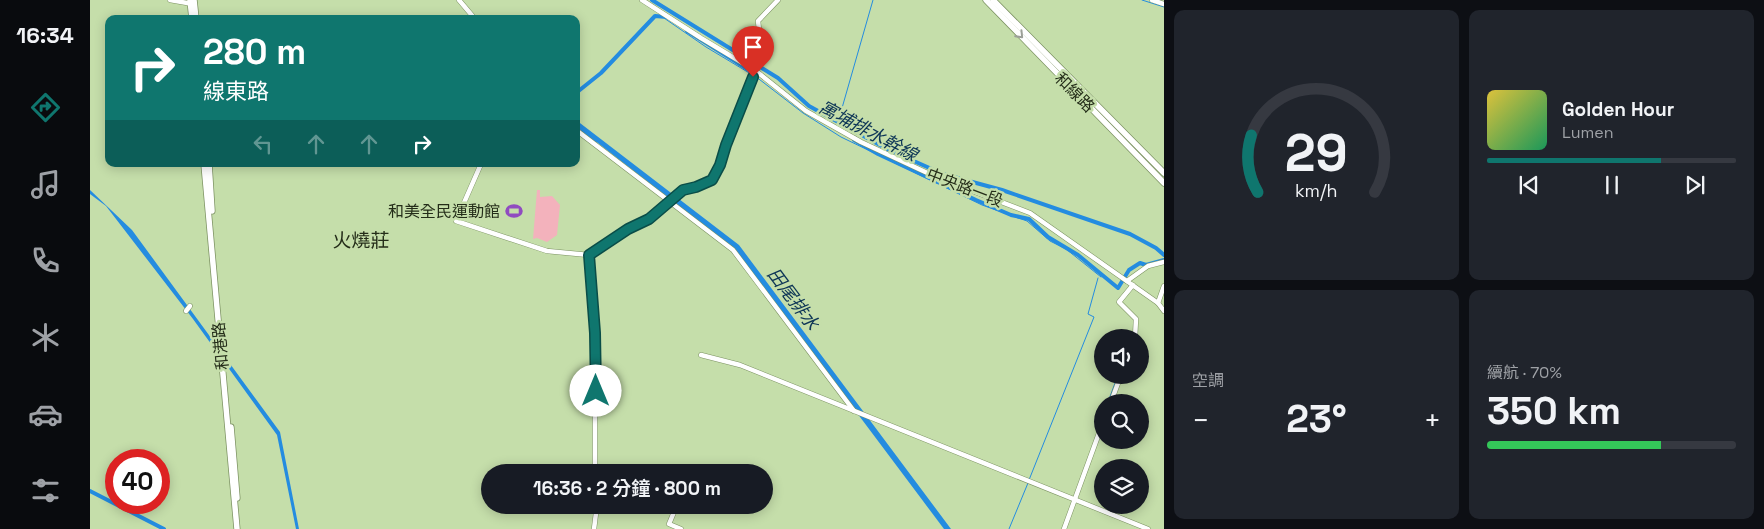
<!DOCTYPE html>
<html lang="zh-TW">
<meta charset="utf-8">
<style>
body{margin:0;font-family:"Space Grotesk","Noto Sans TC",sans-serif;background:#20242c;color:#f1f3f6;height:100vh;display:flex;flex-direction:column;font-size:19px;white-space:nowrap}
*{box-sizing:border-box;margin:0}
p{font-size:16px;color:#9ea1a6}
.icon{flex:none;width:28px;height:28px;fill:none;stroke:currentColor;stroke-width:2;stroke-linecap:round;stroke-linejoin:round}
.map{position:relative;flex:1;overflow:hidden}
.panel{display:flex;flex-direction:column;gap:10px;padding:10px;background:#0d0f14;width:600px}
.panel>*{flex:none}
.banner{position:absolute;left:15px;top:15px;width:475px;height:152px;border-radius:10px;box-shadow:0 2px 12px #0003;background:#0f766e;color:#fff;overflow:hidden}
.buttons{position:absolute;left:1004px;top:329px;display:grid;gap:10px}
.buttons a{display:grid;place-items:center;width:55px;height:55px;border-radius:50%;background:#171b24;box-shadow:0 2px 12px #0003;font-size:25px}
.speed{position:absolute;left:15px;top:449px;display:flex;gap:10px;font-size:25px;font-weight:700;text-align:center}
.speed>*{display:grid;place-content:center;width:65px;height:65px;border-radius:50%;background:#171b24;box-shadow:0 2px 12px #0003;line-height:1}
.speed .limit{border:8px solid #d22;background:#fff;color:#111}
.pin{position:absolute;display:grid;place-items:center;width:42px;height:42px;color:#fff;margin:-51px -21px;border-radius:50% 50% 50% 0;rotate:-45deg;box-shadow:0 0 5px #0007}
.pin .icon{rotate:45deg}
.me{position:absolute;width:55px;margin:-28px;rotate:0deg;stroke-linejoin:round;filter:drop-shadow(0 0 4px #0008)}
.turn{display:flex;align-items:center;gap:18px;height:105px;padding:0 15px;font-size:22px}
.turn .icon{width:65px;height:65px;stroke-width:2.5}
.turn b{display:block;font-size:35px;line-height:42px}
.lanes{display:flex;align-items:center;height:48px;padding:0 15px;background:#0003;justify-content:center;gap:25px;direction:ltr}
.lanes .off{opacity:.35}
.big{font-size:38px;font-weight:600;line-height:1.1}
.panel .widget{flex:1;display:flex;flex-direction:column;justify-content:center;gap:8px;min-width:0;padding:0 18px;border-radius:10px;background:#20242c}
.panel .dial{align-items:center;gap:0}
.dial svg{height:130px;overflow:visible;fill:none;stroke:#363941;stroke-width:7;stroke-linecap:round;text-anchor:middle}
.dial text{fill:#f1f3f6;stroke:none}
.song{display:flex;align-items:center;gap:15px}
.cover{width:60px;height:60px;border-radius:8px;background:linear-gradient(135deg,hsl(50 70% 55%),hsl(150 70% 35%))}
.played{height:5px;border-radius:2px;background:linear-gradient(90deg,#0f766e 70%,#363941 70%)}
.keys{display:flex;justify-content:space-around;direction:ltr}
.heat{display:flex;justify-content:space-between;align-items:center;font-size:28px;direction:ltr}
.charge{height:8px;border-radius:4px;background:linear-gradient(90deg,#34c759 70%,#363941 0)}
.panel .tiles{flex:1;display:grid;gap:10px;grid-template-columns:repeat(2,1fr)}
.trip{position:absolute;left:391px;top:464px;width:292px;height:50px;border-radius:25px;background:#171b24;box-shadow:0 2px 12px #0003;font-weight:600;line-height:50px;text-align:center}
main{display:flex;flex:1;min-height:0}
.menu{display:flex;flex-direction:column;width:90px;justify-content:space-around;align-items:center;background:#090b0e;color:#9ea1a6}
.menu .icon{width:35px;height:35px}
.menu .on{color:#0f766e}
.menu b{font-size:22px;color:#f1f3f6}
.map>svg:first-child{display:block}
</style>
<main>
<nav class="menu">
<b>16:34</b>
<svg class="icon on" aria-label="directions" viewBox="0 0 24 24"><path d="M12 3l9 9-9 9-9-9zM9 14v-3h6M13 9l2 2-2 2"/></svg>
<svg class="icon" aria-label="music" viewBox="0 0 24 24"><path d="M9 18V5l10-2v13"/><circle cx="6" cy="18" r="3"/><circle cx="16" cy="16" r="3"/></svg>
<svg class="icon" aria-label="phone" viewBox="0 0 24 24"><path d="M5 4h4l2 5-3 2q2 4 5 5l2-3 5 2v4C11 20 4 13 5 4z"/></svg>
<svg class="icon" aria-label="climate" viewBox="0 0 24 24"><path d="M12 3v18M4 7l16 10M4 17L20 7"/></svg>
<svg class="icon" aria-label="car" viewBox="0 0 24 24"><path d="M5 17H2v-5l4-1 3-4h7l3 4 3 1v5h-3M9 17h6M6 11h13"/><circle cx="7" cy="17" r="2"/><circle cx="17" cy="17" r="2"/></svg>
<svg class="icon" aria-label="filters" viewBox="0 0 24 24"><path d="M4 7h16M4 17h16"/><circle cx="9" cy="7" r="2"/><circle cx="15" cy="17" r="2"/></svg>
</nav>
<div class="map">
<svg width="1074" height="529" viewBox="0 0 1074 529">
<rect width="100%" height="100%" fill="#c5deaa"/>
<polygon fill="#f3b2bc" points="447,190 450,190 450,197 462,196 470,205 467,235 457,242 447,238 443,239"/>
<g fill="#248ce0">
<polygon points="486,120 649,245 861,529 854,529 644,249 486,126"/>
<polygon points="0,190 42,230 190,432 209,529 206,529 187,435 103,319 16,206 0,194"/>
</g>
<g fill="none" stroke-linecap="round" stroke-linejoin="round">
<g stroke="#248ce0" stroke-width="1">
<polyline points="1052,0 1074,7"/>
<polyline points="116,17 119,19"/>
<polyline points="574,18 616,47 661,74"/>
<polyline points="665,76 713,113 751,137 892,205 937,221 960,241 976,249 1011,277"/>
<polyline points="748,122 783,0"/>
<polyline points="315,164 322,166"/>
<polyline points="1018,402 1028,375"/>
<polyline points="1010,424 1012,418"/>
<polyline points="939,480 1004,317 998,314 1008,278"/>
<polyline points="919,529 938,483"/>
</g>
<g stroke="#248ce0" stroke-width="4">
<polyline points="562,0 688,78 719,106 799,150 853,174 912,190 1040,234 1066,248 1074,255"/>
<polyline points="597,31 667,75"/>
<polyline points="486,93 511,73 565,16 577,17"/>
<polyline points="764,140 788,154 886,200 921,215 939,219 958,237 988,255 1028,288 1039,270 1050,263 1056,265 1074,260"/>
<polyline points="0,491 74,529"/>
</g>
<polyline stroke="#248ce0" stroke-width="5.5" points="486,127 505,140"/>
<g stroke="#7c9262" stroke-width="5.5">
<g id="minor">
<polyline points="80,0 103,4"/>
<polyline points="369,0 385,19"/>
<polyline points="552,0 611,38 666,71 716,111 771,142 846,177 940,213 1068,303 1074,311"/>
<polyline points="1062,0 1074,4"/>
<polyline points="486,130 643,250 764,411"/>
<polyline points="391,164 366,221 457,251 499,255"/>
<polyline points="1037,281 1058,266 1074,262"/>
<polyline points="1043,285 1029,302 1046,319 1045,338"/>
<polyline points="1068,303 1074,286"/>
<polyline points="96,311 100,306"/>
<polyline points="611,355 650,365 1058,529"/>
<polyline points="1021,402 1031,375"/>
<polyline points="505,472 505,333 499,255 538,229 559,219 593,190 616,183 626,175 654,96 667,69 670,38 668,21 688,0"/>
<polyline points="587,505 579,524 591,529"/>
<polyline points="504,529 507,505"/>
<polyline points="974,529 1012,425"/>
</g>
</g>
<g stroke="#7c9262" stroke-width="7">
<g id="major">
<polyline points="100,0 102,19"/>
<polyline points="104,0 106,19"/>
<polyline points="896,0 1074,183"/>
<polyline points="903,0 1074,173"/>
<polyline points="114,164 147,529"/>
<polyline points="119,164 122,211"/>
<polyline points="141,427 147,498"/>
</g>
</g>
<use href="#minor" stroke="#fff" stroke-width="4.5"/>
<use href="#major" stroke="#fff" stroke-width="5.5"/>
</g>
<defs><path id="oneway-chevron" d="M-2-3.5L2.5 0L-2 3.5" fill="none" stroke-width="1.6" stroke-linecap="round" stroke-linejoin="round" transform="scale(1.25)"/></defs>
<use stroke="#9ca098" href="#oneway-chevron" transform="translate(930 35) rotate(46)"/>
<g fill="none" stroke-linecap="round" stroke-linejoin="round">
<g stroke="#0a4d48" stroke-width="12">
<polyline id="route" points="506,391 505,333 499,255 538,229 559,219 593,190 606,187 622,180 630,165 636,145 663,77"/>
</g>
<use href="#route" stroke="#0f766e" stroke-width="9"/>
</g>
<defs>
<g id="stadium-bare" transform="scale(1.35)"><path d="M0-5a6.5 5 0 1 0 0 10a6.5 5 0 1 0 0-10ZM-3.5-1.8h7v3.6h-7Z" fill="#904cc0" stroke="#c5deaa" stroke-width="2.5" paint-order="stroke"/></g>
</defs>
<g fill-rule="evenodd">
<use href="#stadium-bare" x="424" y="211"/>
</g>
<g text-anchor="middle" stroke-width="5" stroke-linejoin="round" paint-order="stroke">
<g font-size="16" fill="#242d19" stroke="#c5deaa">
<text transform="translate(985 92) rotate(45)" y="6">和線路</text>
<text transform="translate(875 187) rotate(21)" y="6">中央路一段</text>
<text transform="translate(130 346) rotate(-95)" y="6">和港路</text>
</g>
<g font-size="16" fill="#242d19" stroke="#c5deaa" text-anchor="end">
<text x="410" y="217">和美全民運動館</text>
</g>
<g font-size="18" font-style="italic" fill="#0d3556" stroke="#c5deaa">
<text transform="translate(778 131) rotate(28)" y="6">寓埔排水幹線</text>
<text transform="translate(703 299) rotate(53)" y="6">田尾排水</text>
</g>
<g font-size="19" fill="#242d19" stroke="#c5deaa">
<text x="271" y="247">火燒莊</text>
</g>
</g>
</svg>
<div class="buttons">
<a><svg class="icon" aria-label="sound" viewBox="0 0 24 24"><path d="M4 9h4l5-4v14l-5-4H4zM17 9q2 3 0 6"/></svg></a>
<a><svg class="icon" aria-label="search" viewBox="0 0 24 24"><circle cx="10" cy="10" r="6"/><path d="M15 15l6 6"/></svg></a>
<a><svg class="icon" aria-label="layers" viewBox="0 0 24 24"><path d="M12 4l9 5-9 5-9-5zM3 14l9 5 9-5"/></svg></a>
</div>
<div class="speed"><div class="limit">40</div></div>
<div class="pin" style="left:663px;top:77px;background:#d93025"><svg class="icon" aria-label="arrive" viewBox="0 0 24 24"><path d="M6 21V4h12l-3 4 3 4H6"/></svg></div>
<svg class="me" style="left:506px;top:391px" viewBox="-20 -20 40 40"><circle r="19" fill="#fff"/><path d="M0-13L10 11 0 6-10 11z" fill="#0f766e"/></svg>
<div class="trip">16:36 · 2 分鐘 · 800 m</div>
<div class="banner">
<div class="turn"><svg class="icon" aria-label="right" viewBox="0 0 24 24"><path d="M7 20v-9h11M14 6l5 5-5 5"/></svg><div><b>280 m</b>線東路</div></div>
<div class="lanes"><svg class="icon off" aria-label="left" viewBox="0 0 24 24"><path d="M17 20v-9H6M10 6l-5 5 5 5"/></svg><svg class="icon off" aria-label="ahead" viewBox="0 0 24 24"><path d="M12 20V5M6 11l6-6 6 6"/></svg><svg class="icon off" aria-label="ahead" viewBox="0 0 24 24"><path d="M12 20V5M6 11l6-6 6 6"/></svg><svg class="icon" aria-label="right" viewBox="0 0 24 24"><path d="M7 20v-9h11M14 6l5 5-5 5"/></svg></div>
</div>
</div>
<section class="panel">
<div class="tiles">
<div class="widget dial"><svg viewBox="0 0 100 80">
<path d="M14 69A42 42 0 1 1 86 69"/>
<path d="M14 69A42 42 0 0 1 10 34" stroke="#0f766e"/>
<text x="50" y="56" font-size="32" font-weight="700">29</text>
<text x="50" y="72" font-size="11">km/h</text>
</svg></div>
<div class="widget">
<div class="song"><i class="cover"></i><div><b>Golden Hour</b><p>Lumen</p></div></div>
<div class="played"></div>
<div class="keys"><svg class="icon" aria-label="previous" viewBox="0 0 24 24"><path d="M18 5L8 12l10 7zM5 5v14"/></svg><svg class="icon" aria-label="pause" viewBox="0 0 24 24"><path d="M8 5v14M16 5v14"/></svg><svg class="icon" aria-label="next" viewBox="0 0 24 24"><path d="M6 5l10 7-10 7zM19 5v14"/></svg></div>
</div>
<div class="widget"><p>空調</p>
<div class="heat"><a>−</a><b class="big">23°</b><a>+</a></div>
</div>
<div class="widget"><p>續航 · 70%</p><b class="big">350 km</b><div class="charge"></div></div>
</div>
</section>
</main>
